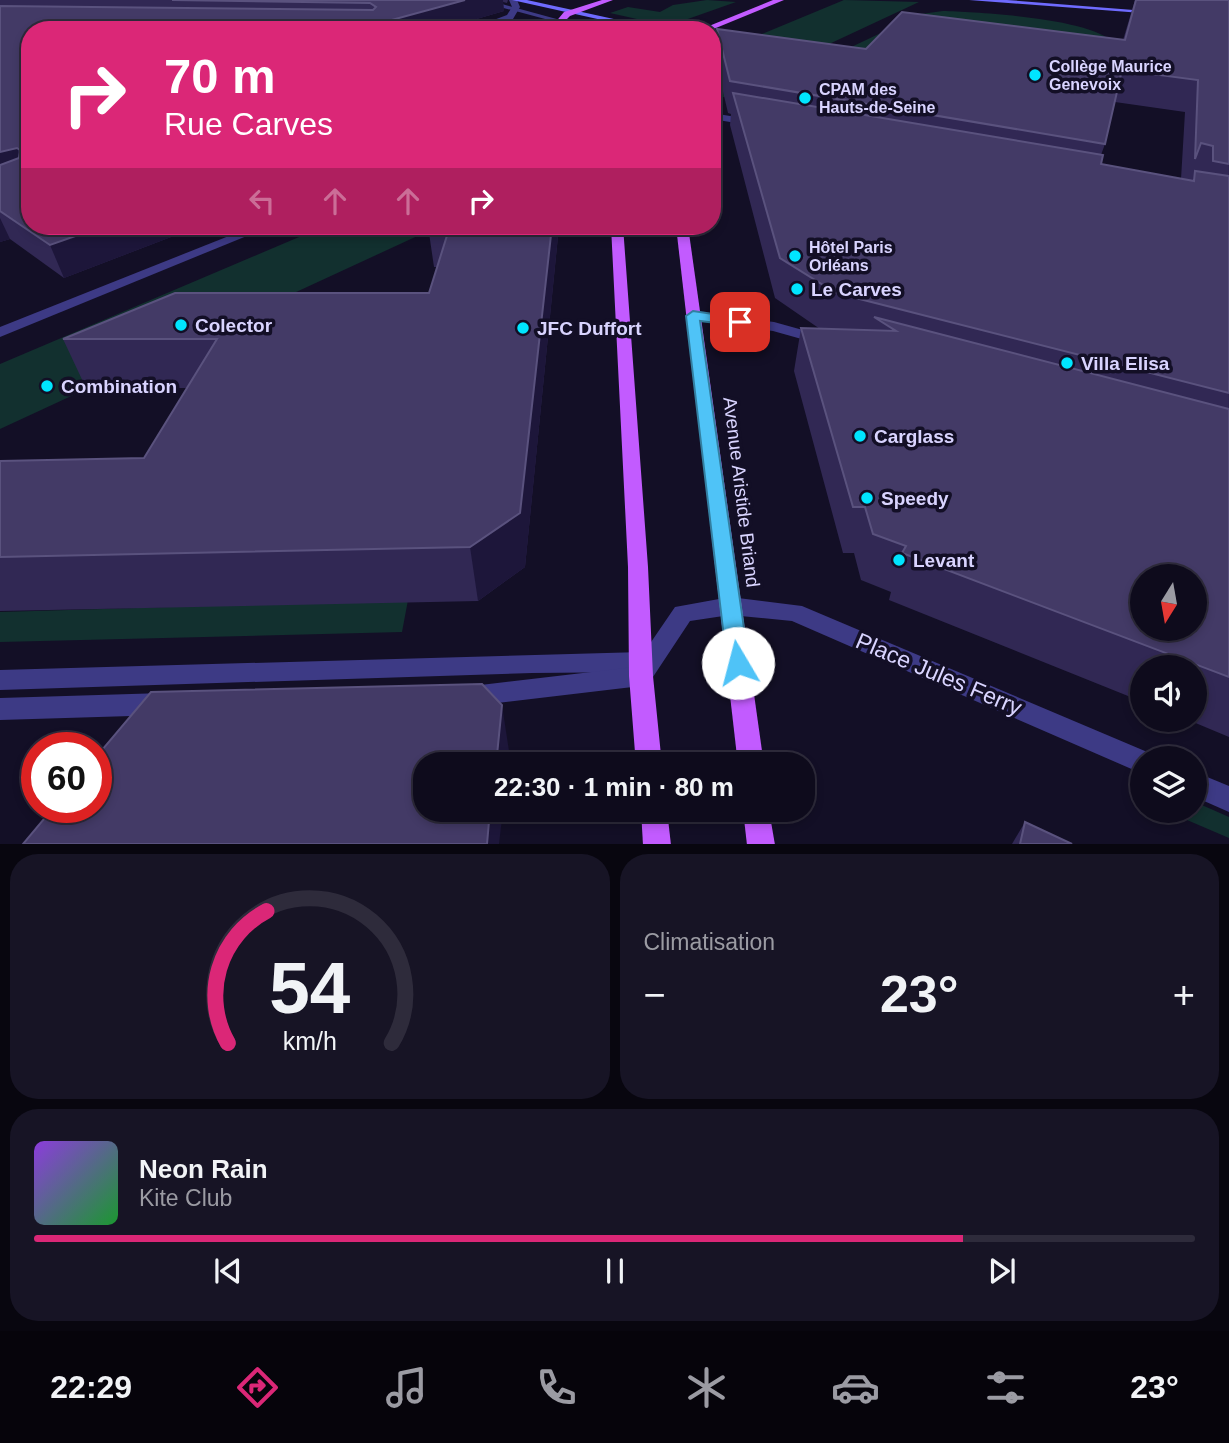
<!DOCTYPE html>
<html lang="fr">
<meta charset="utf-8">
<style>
body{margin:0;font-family:Helvetica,sans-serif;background:#171425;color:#f1f3f6;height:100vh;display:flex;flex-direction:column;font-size:26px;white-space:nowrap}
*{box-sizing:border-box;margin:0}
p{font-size:23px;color:#9b9ba3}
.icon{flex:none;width:38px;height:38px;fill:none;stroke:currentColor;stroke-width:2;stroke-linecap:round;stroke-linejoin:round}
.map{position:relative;height:844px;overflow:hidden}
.sheet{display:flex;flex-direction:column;gap:10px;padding:10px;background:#08060f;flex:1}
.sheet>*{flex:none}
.top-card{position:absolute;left:21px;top:21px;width:700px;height:214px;border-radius:28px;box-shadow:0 4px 10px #0003,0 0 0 2px #2e2b3b;background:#db2777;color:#fff;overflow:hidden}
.needle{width:46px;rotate:191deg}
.buttons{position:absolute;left:1130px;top:564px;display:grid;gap:14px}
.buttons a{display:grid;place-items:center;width:77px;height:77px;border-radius:50%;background:#0e0b1c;box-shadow:0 4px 10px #0003,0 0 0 2px #2e2b3b;font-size:35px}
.speed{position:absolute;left:21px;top:732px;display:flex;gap:14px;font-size:35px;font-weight:700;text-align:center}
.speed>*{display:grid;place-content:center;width:91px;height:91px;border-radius:50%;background:#0e0b1c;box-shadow:0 4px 10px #0003,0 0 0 2px #2e2b3b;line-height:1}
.speed .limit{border:10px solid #d22;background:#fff;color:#111}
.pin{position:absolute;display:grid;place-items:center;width:60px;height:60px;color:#fff;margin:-30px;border-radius:14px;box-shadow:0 4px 10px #0006}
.me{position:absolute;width:77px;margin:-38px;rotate:352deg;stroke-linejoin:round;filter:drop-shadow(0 0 5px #0008)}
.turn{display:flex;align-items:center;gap:24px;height:147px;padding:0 28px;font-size:32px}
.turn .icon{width:91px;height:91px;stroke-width:2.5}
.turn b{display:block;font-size:49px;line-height:60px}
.lanes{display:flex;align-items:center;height:66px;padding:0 28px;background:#0003;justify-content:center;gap:35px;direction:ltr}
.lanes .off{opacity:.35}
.big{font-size:52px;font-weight:600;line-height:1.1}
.sheet .tile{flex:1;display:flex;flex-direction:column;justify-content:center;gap:10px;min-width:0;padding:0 24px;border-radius:28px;background:#171425}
.sheet .dial{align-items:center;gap:0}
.dial svg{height:182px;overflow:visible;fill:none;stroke:#2e2b3b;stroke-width:7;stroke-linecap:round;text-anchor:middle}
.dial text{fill:#f1f3f6;stroke:none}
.song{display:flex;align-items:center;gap:21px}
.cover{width:84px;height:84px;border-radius:10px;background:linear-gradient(135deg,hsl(270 70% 55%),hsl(130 70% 35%))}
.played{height:7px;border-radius:4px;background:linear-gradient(90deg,#db2777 80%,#2e2b3b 80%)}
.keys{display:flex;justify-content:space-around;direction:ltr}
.heat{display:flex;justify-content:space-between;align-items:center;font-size:38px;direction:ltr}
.sheet .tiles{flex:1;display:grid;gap:10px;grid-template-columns:1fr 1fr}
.tile:last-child{grid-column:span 2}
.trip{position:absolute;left:413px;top:752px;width:402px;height:70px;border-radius:28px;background:#0e0b1c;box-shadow:0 4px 10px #0003,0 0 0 2px #2e2b3b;font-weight:600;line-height:70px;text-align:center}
.tab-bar{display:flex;height:112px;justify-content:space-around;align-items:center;background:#06040b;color:#9b9ba3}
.tab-bar .icon{width:49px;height:49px}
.tab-bar .selected{color:#db2777}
.tab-bar b{font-size:32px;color:#f1f3f6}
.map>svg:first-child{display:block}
</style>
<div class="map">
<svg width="1229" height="845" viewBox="0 0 1229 845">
<rect width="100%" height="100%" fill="#130f26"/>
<g fill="#12302f">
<polygon points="707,0 736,2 668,26 610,13 628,7 660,12 673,5"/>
<polygon points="844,0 919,2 782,66 729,97 720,97 712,64 726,64 728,48"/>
<path d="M943 11C978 12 1094 18 1115 44L1114 49C1083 69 937 51 907 29L843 61 828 58 921 14Z"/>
<polygon points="325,226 439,226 0,429 0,364"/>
<polygon points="408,600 402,632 0,642 0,612"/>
<polygon points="1195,802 1229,817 1229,838 1166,811 1195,810"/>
</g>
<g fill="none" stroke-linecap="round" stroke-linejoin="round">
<g fill="#3d3a85" fill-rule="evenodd">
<polygon points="474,0 487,0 564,21 560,23"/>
<polygon points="642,652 650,655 654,662 650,669 642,672 532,673 0,690 0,670"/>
</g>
<g fill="#3d3a85" fill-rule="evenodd">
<polygon points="509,0 517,0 520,7 513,19 480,30 467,30 507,15 512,7"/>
<polygon points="712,113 754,120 759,123 754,126 712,119"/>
<polygon points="254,226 271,226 0,337 0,327"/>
<polygon points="693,312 774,322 828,337 831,340 823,345 773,331 688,319 686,316"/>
<polygon points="730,597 802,606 1152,754 1154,758 1143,758 1143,774 792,621 730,615 690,621 649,683 641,686 472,706 463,703 460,696 463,689 472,686 634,667 675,607"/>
<polygon points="164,693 173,697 176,704 173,711 164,715 0,720 0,698"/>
<polygon points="1195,772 1229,786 1229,812 1195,797"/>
</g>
<g fill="#6f6bff" fill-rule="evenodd">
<polygon points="512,0 527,0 664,30 647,30"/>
<polygon points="969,0 1007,0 1159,12 1155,14"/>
</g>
<g fill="#c25bff" fill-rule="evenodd">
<polygon points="602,0 613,0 570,16 562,24 565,30 557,30 554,24 564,12"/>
<polygon points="773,0 784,0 711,30 699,30"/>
<polygon points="611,226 623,226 648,567 653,676 662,765 636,765 629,676 628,567"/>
<polygon points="676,226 688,226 764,765 738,765"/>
<polygon points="641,810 667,810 671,845 643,845"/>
<polygon points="743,810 769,810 775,845 747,845"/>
</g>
</g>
<g fill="#312854" fill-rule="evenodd">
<polygon points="0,0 508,0 507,3 503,2 504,11 439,30 30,30 30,226 167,226 171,237 64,278 10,239 0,242"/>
<path d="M1135 0H1229V737L1186 719H1195V667H1143V702L889 600 891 592 861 580 854 553H843L794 371 801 328 820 329 775 298 730 125 731 114 728 113 715 57 717 29 866 49 1123 40ZM1115 102 1185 112 1181 179 1101 164V155L1105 144Z"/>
<polygon points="428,226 559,226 525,567 478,601 0,611 0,461 144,458 187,388 86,388 63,339 429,293 437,267 434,267"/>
<polygon points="1025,822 1072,844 1012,844"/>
</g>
<g fill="#1d163a">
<polygon points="465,0 503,0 504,11 439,30 355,30"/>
<polygon points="17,148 29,176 0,185 0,152"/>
<polygon points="0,218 10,239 0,242"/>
<polygon points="104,226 167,226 171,237 64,278 50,245"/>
<polygon points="552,226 559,226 525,567 478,601 470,547"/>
<polygon points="502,705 509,751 507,765 496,765"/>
<polygon points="490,810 503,810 499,844 487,844"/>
</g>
<g fill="#433a66" stroke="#5a527e" stroke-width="2" fill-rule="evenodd">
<polygon points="172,0 465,0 355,30 30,30 30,226 104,226 50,245 0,211 0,165 19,158 20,150 17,148 0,152 0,6 373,10 376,7 370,3"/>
<polygon points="1136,0 1229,0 1229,164 1213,161 1213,146 1201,143 1195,159 1198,80 1122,70 1105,144 730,81 717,29 866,49 902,12 1125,40"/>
<polygon points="733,93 1103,155 1101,164 1194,181 1195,171 1229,176 1229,393 836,293 780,258"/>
<polygon points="450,226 552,226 520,513 470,547 0,557 0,461 144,458 217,339 63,339 175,293 429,293"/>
<path d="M874 317 1229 409V677L902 553 906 546 873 534 865 507H853L801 328 896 331ZM1143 576H1195V628H1143Z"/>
<polygon points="482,684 502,705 496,765 425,765 425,810 490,810 487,844 23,844 54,807 96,807 96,757 151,692"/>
<polygon points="1025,822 1072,844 1020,844"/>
</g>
<polygon fill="#4fc3f7" stroke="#337fa1" stroke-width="2" points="693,311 740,318 747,322 740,326 700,321 749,663 745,670 738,672 730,670 727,663 686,316"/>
<g fill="#00e5ff" stroke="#130f26" stroke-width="2.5">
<circle cx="1035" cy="75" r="7"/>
<circle cx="805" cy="98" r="7"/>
<circle cx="795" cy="256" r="7"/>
<circle cx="797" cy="289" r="7"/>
<circle cx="181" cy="325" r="7"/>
<circle cx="523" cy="328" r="7"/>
<circle cx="1067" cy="363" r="7"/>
<circle cx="47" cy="386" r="7"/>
<circle cx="860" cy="436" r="7"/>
<circle cx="867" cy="498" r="7"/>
<circle cx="899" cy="560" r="7"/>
</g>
<g text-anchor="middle" stroke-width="7" stroke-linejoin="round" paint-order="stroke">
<g font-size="16" font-weight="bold" fill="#d9d4ff" stroke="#130f26" text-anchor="start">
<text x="1049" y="72">Collège Maurice<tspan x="1049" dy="18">Genevoix</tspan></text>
<text x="819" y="95">CPAM des<tspan x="819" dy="18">Hauts-de-Seine</tspan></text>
<text x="809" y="253">Hôtel Paris<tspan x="809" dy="18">Orléans</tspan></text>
</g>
<g font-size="19" font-weight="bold" fill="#d9d4ff" stroke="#130f26" text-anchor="start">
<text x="811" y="296">Le Carves</text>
<text x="195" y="332">Colector</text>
<text x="537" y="335">JFC Duffort</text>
<text x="1081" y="370">Villa Elisa</text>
<text x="61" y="393">Combination</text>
<text x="874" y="443">Carglass</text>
<text x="881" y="505">Speedy</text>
<text x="913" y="567">Levant</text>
</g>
<g font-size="19" fill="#d9d4ff" stroke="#130f26">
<text transform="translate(742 492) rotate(83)" y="7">Avenue Aristide Briand</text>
</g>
<g font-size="23" fill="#d9d4ff" stroke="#130f26">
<text transform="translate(939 674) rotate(23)" y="8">Place Jules Ferry</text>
</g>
</g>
</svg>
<div class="buttons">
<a><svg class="needle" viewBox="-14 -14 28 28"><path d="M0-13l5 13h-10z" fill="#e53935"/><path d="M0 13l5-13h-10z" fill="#9b9ba3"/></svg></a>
<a><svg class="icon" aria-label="sound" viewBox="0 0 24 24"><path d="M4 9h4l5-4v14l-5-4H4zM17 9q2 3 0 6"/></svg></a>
<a><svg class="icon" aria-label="layers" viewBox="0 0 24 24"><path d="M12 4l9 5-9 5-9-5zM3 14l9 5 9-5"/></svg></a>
</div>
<div class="speed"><div class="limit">60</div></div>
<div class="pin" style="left:740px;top:322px;background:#d93025"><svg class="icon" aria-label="arrive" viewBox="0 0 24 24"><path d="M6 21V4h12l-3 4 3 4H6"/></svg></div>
<svg class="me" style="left:738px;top:663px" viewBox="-20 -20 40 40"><circle r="19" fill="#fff"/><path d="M0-13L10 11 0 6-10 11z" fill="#4fc3f7"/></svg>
<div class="trip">22:30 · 1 min · 80 m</div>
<div class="top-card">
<div class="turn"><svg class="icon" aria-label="right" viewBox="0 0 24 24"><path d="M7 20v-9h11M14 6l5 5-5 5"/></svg><div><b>70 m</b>Rue Carves</div></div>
<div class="lanes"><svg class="icon off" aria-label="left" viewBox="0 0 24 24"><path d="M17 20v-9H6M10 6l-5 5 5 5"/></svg><svg class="icon off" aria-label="ahead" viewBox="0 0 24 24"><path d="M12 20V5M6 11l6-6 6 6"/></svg><svg class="icon off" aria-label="ahead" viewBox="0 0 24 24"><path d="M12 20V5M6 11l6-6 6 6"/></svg><svg class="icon" aria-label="right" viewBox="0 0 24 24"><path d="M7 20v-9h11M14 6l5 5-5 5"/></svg></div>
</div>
</div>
<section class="sheet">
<div class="tiles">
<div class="tile dial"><svg viewBox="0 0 100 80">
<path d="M14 69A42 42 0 1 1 86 69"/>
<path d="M14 69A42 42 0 0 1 31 11" stroke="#db2777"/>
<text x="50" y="56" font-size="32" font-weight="700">54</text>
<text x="50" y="72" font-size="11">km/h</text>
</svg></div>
<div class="tile"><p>Climatisation</p>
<div class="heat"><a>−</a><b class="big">23°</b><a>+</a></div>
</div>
<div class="tile">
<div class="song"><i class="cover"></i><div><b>Neon Rain</b><p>Kite Club</p></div></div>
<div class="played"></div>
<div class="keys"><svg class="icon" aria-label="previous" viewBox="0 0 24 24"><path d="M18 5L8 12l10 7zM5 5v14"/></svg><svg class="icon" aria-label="pause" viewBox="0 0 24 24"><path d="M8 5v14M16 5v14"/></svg><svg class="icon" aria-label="next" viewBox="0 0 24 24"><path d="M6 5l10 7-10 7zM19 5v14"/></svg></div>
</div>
</div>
</section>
<nav class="tab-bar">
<b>22:29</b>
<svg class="icon selected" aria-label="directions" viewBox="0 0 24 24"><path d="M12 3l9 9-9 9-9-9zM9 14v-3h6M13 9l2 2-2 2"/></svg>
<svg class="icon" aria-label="music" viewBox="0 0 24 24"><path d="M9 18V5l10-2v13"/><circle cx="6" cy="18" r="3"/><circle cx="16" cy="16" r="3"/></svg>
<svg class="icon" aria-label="phone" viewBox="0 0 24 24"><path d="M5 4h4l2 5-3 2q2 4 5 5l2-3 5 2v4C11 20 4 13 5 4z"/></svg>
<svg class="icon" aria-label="climate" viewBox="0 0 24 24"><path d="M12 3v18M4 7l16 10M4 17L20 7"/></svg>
<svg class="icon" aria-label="car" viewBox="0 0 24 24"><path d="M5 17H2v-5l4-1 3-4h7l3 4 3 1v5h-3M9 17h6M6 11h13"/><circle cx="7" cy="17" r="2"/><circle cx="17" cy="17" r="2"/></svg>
<svg class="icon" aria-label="filters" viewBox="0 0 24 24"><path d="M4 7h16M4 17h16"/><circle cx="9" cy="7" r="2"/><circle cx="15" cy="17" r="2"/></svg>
<b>23°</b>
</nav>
